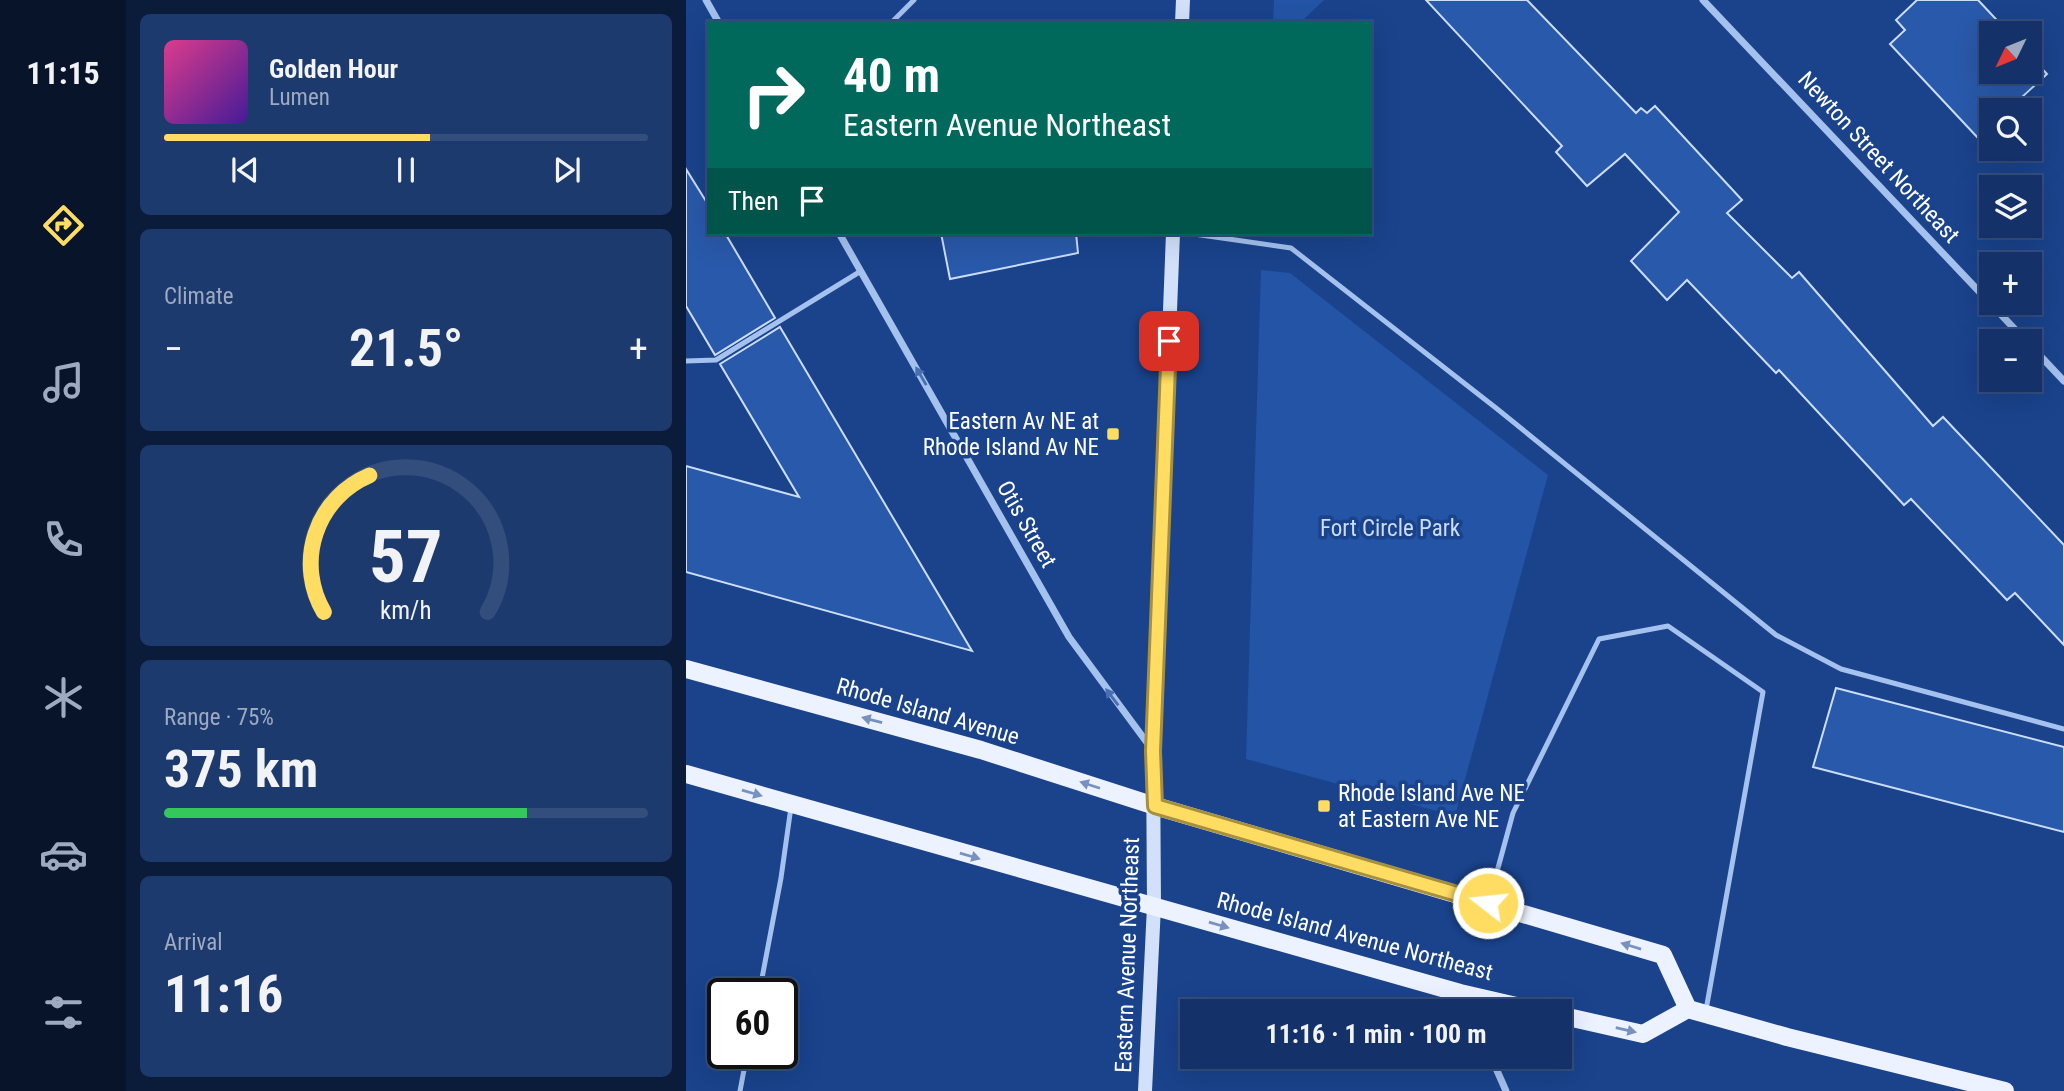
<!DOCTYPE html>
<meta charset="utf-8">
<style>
body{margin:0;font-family:"Roboto Condensed",sans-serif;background:#1d3a6f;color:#f1f3f6;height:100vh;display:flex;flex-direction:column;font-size:26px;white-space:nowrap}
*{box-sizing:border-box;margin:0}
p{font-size:23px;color:#9daac0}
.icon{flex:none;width:38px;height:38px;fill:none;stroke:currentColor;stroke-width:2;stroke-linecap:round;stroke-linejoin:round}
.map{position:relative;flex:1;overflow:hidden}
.sheet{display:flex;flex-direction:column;gap:14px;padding:14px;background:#0b1c3a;width:560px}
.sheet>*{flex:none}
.top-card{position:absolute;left:21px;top:21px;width:665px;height:214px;border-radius:0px;box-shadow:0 7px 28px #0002,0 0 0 2px #334d7d;background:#00695c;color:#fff;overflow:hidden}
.needle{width:46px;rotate:227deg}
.buttons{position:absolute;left:1293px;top:21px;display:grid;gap:14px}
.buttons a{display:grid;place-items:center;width:63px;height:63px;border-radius:0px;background:#143269;box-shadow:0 7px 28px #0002,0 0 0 2px #334d7d;font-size:35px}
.speed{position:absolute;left:21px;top:978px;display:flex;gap:14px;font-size:35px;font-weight:700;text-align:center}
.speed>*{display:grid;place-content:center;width:91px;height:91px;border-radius:50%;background:#143269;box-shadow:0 7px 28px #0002,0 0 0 2px #334d7d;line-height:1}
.speed .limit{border:4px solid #111;border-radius:10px;background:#fff;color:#111}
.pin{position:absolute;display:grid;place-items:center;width:60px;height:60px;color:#fff;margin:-30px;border-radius:14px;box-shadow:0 4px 10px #0006}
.me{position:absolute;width:77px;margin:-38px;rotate:286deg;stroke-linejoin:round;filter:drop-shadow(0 0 5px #0008)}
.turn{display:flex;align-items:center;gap:24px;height:147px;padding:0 21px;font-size:32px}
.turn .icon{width:91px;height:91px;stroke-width:2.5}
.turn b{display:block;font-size:49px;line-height:60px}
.then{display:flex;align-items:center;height:66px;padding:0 21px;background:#0003;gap:14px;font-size:26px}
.big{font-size:52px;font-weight:700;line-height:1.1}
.sheet .tile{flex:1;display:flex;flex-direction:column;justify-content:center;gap:10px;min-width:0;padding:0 24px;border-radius:10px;background:#1d3a6f}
.sheet .dial{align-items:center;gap:0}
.dial svg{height:182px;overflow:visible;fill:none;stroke:#334d7d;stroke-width:7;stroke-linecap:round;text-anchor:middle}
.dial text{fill:#f1f3f6;stroke:none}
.song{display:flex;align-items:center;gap:21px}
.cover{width:84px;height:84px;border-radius:10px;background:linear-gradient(135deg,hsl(330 70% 55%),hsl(260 70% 35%))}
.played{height:7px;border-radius:4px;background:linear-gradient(90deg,#ffdd62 55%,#334d7d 55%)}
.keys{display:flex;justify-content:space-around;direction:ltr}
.heat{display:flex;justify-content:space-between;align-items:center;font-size:38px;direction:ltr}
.charge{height:10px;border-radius:5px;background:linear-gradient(90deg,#34c759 75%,#334d7d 0)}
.trip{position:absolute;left:494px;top:999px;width:392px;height:70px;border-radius:0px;background:#143269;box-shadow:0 7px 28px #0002,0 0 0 2px #334d7d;font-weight:700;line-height:70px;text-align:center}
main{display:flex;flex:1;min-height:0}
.tabs{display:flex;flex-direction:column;width:126px;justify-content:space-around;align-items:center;background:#08142a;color:#9daac0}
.tabs .icon{width:49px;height:49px}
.tabs .current{color:#ffdd62}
.tabs b{font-size:32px;color:#f1f3f6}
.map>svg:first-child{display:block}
</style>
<main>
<nav class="tabs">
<b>11:15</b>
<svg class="icon current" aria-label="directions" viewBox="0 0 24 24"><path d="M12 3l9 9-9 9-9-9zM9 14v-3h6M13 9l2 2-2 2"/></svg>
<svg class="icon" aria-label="music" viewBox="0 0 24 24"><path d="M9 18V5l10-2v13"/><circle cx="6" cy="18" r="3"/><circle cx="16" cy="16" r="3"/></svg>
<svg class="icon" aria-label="phone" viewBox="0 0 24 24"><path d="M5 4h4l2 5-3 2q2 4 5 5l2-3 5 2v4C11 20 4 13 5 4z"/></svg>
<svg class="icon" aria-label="climate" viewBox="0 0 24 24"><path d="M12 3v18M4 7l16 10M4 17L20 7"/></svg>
<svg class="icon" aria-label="car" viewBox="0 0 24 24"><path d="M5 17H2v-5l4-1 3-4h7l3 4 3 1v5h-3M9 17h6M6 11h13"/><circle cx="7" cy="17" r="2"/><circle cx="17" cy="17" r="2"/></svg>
<svg class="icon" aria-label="filters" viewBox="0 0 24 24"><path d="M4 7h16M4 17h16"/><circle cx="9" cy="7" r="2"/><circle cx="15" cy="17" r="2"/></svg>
</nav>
<section class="sheet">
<div class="tile">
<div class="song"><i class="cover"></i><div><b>Golden Hour</b><p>Lumen</p></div></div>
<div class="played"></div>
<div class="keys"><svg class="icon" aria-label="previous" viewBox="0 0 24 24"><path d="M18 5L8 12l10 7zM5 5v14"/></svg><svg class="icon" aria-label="pause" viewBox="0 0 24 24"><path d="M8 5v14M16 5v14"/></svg><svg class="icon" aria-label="next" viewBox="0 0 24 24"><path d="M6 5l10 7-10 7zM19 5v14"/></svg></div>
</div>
<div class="tile"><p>Climate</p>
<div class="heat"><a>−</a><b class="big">21.5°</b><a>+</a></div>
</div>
<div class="tile dial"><svg viewBox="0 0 100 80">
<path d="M14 69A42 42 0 1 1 86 69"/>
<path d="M14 69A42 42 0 0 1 34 9" stroke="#ffdd62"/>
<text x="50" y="56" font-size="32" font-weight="700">57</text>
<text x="50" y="72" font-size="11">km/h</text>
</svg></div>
<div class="tile"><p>Range · 75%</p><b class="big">375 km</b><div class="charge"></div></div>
<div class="tile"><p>Arrival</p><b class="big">11:16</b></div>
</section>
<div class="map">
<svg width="1378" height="1091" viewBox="0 0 1378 1091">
<rect width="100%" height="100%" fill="#1a438c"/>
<g fill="#2354a5">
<polygon points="588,0 638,0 614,23 587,23"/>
<polygon points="575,270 604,273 862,475 769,816 560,759"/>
</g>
<g fill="#2959aa" stroke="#cbddfa" stroke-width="2">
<polygon points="740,0 841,0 950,113 955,108 961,113 969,106 1056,200 1041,213 1106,278 1113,272 1247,426 1257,417 1378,545 1378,645 1329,593 1321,600 1225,499 1218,505 1093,370 1090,373 1001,280 981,300 945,261 993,212 939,154 901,186 870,152 876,146"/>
<polygon points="1231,0 1292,0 1323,33 1306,33 1306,72 1344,72 1344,56 1361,74 1322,110 1306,110 1306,125 1292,138 1204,44 1219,30 1210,20"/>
<polygon points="0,169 23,206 23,233 39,233 89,318 29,355 0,306"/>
<polygon points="255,233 390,233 392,253 264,279"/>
<polygon points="94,327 286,651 0,572 0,466 113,497 34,364"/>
<polygon points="1150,688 1378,747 1378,832 1127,767"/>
</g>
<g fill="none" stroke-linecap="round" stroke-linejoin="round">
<g stroke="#a5c1ee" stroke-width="5">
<polyline points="205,23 228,0"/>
<polyline points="501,233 605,248 810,408 1090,635 1155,669 1378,729"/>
<polyline points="0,361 30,360 175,271"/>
<polyline points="803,901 827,813 913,639 982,626 1077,692 1020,1010"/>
<polyline points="73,994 95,878 105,807"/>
<polyline points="54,1091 61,1054"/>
</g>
<g stroke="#a5c1ee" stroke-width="7">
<polyline points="20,0 33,23"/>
<polyline points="1017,0 1340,341"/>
<polyline points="153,233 383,637 465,748"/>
<polyline points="1344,345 1378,381"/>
<polyline points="776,996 783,1012"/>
<polyline points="805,1057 820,1091"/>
</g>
<g stroke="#d2e0fa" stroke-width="14">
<polyline points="496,23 497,0"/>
<polyline points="459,1091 468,906 467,751 487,233"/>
</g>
<g stroke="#ecf2ff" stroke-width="18">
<polyline points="0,669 295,750 469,806 977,955 1002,1009"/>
<polyline points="0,774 774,993 857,1012"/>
<polyline points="873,1015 957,1034 1002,1009 1101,1037 1319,1091"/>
</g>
</g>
<defs><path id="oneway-solid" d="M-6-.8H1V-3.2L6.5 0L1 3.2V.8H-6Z" transform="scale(1.75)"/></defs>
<g fill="#4b6fae">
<use href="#oneway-solid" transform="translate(235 376) rotate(-120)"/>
<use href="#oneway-solid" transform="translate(426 697) rotate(-127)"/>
</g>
<g fill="#7892c0">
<use href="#oneway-solid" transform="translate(186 720) rotate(-165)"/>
<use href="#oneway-solid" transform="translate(404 785) rotate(-162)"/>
<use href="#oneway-solid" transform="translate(66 793) rotate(16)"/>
<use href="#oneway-solid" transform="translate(284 856) rotate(16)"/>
<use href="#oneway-solid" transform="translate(533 925) rotate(16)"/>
<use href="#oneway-solid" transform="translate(945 946) rotate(-163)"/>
<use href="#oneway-solid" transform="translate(940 1030) rotate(13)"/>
</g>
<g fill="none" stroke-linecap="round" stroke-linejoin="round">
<g stroke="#a69040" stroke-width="18">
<polyline id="route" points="483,341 467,751 469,806 802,903"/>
</g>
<use href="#route" stroke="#ffdd62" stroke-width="12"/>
</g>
<g fill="#ffdd62" stroke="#1a438c" stroke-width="2.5">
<rect x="420" y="427" width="14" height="14" rx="3.5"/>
<rect x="631" y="799" width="14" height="14" rx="3.5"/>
</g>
<g text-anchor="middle" stroke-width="7" stroke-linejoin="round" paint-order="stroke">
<g font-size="23" fill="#fff" stroke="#1a438c">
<text transform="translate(1193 157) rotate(47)" y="8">Newton Street Northeast</text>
<text transform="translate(341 524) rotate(60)" y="8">Otis Street</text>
<text transform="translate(242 711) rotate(16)" y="8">Rhode Island Avenue</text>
<text transform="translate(669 936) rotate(15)" y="8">Rhode Island Avenue Northeast</text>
<text transform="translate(441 955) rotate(-88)" y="8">Eastern Avenue Northeast</text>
</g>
<g font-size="23" fill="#fff" stroke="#1a438c" text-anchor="end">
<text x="413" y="429">Eastern Av NE at<tspan x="413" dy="26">Rhode Island Av NE</tspan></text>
<text x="652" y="801" text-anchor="start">Rhode Island Ave NE<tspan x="652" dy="26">at Eastern Ave NE</tspan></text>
</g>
<g font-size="23" fill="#cbddfa" stroke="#1a438c">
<text x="704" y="536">Fort Circle Park</text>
</g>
</g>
</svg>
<div class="buttons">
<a><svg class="needle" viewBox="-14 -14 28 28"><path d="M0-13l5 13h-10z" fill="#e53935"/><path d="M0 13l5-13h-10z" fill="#9daac0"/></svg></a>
<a><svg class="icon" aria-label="search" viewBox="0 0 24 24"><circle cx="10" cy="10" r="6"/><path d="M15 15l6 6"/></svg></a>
<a><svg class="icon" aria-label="layers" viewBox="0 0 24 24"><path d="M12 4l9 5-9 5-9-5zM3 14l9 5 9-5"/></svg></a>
<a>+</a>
<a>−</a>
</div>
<div class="speed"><div class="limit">60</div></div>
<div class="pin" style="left:483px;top:341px;background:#d93025"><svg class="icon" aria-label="arrive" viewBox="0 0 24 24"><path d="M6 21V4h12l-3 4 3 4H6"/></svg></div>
<svg class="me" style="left:802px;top:903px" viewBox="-20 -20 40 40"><circle r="17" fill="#ffdd62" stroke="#fff" stroke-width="3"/><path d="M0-11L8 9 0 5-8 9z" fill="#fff"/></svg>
<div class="trip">11:16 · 1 min · 100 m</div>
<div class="top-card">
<div class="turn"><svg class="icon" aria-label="right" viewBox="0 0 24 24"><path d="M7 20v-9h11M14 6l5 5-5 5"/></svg><div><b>40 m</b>Eastern Avenue Northeast</div></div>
<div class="then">Then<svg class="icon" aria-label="arrive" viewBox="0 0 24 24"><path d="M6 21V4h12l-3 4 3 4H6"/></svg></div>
</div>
</div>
</main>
